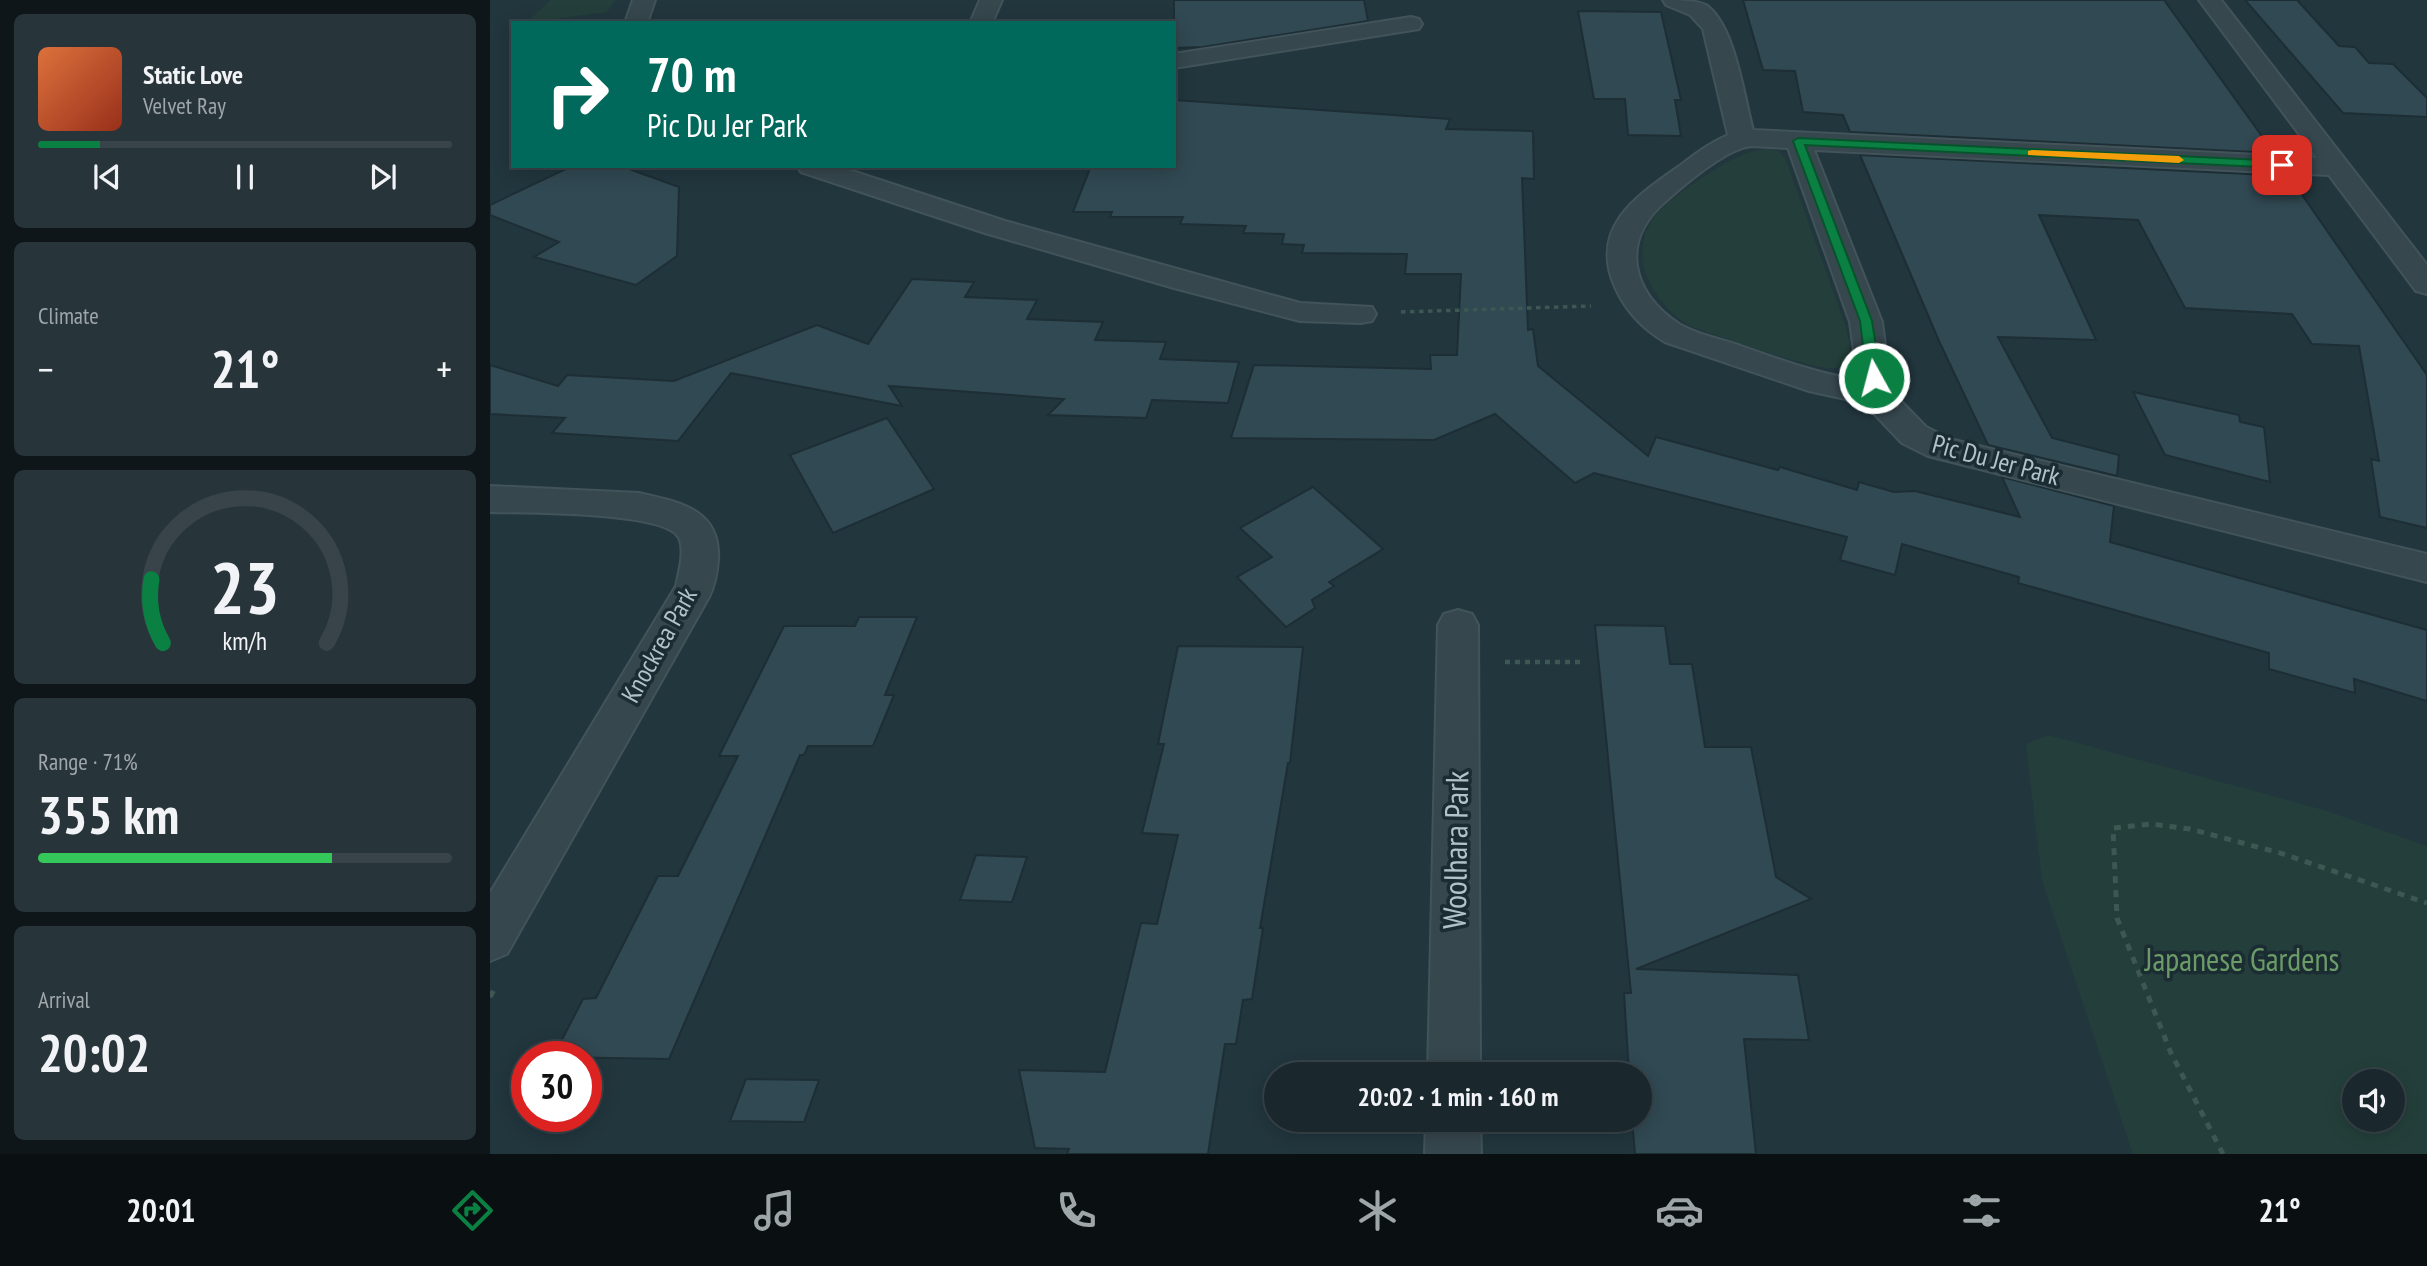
<!DOCTYPE html>
<meta charset="utf-8">
<style>
body{margin:0;font-family:"PT Sans Narrow",sans-serif;background:#27343a;color:#f1f3f6;height:100vh;display:flex;flex-direction:column;font-size:26px;white-space:nowrap}
*{box-sizing:border-box;margin:0}
p{font-size:23px;color:#9fa6aa}
.icon{flex:none;width:38px;height:38px;fill:none;stroke:currentColor;stroke-width:2;stroke-linecap:round;stroke-linejoin:round}
.map{position:relative;flex:1;overflow:hidden}
.drawer{display:flex;flex-direction:column;gap:14px;padding:14px;background:#0e1619;width:490px}
.drawer>*{flex:none}
.guide{position:absolute;left:21px;top:21px;width:665px;height:147px;border-radius:0px;box-shadow:0 4px 18px #0003,0 0 0 2px #38444a;background:#00695c;color:#fff;overflow:hidden}
.buttons{position:absolute;left:1852px;top:1069px;display:grid;gap:14px}
.buttons a{display:grid;place-items:center;width:63px;height:63px;border-radius:50%;background:#1a282e;box-shadow:0 4px 18px #0003,0 0 0 2px #38444a;font-size:35px}
.speed{position:absolute;left:21px;top:1041px;display:flex;gap:14px;font-size:35px;font-weight:700;text-align:center}
.speed>*{display:grid;place-content:center;width:91px;height:91px;border-radius:50%;background:#1a282e;box-shadow:0 4px 18px #0003,0 0 0 2px #38444a;line-height:1}
.speed .limit{border:10px solid #d22;background:#fff;color:#111}
.pin{position:absolute;display:grid;place-items:center;width:60px;height:60px;color:#fff;margin:-30px;border-radius:14px;box-shadow:0 4px 10px #0006}
.me{position:absolute;width:77px;margin:-38px;rotate:353deg;stroke-linejoin:round;filter:drop-shadow(0 0 5px #0008)}
.turn{display:flex;align-items:center;gap:24px;height:147px;padding:0 21px;font-size:32px}
.turn .icon{width:91px;height:91px;stroke-width:2.5}
.turn b{display:block;font-size:49px;line-height:60px}
.big{font-size:52px;font-weight:800;line-height:1.1}
.drawer .widget{flex:1;display:flex;flex-direction:column;justify-content:center;gap:10px;min-width:0;padding:0 24px;border-radius:10px;background:#27343a}
.drawer .dial{align-items:center;gap:0}
.dial svg{height:182px;overflow:visible;fill:none;stroke:#38444a;stroke-width:7;stroke-linecap:round;text-anchor:middle}
.dial text{fill:#f1f3f6;stroke:none}
.song{display:flex;align-items:center;gap:21px}
.cover{width:84px;height:84px;border-radius:10px;background:linear-gradient(135deg,hsl(20 70% 55%),hsl(10 70% 35%))}
.played{height:7px;border-radius:4px;background:linear-gradient(90deg,#0b8043 15%,#38444a 15%)}
.keys{display:flex;justify-content:space-around;direction:ltr}
.heat{display:flex;justify-content:space-between;align-items:center;font-size:38px;direction:ltr}
.charge{height:10px;border-radius:5px;background:linear-gradient(90deg,#34c759 71%,#38444a 0)}
.trip{position:absolute;left:774px;top:1062px;width:388px;height:70px;border-radius:35px;background:#1a282e;box-shadow:0 4px 18px #0003,0 0 0 2px #38444a;font-weight:800;line-height:70px;text-align:center}
.menu{display:flex;height:112px;justify-content:space-around;align-items:center;background:#0a1012;color:#9fa6aa}
.menu .icon{width:49px;height:49px}
.menu .active{color:#0b8043}
.menu b{font-size:32px;color:#f1f3f6}
main{display:flex;flex:1;min-height:0}
.map>svg:first-child{display:block}
</style>
<main>
<section class="drawer">
<div class="widget">
<div class="song"><i class="cover"></i><div><b>Static Love</b><p>Velvet Ray</p></div></div>
<div class="played"></div>
<div class="keys"><svg class="icon" aria-label="previous" viewBox="0 0 24 24"><path d="M18 5L8 12l10 7zM5 5v14"/></svg><svg class="icon" aria-label="pause" viewBox="0 0 24 24"><path d="M8 5v14M16 5v14"/></svg><svg class="icon" aria-label="next" viewBox="0 0 24 24"><path d="M6 5l10 7-10 7zM19 5v14"/></svg></div>
</div>
<div class="widget"><p>Climate</p>
<div class="heat"><a>−</a><b class="big">21°</b><a>+</a></div>
</div>
<div class="widget dial"><svg viewBox="0 0 100 80">
<path d="M14 69A42 42 0 1 1 86 69"/>
<path d="M14 69A42 42 0 0 1 9 41" stroke="#0b8043"/>
<text x="50" y="56" font-size="32" font-weight="700">23</text>
<text x="50" y="72" font-size="11">km/h</text>
</svg></div>
<div class="widget"><p>Range · 71%</p><b class="big">355 km</b><div class="charge"></div></div>
<div class="widget"><p>Arrival</p><b class="big">20:02</b></div>
</section>
<div class="map">
<svg width="1937" height="1154" viewBox="0 0 1937 1154">
<rect width="100%" height="100%" fill="#22363e"/>
<g fill="#243f3b" fill-rule="evenodd">
<polygon points="61,0 125,0 117,12 36,23"/>
<path d="M1275 149 1287 150 1295 158 1356 327C1359 341 1364 358 1350 367 1335 376 1222 333 1200 326 1167 306 1139 263 1159 225 1169 206 1194 190 1212 178 1234 164 1248 153 1275 149Z"/>
<path d="M1558 735 1834 810 1937 846V1154H1643L1552 880 1536 744ZM1864 1082H1902V1120H1864Z"/>
</g>
<g fill="#314953" stroke="#1d2e35" stroke-width="2">
<polygon points="684,0 874,0 878,21 713,47 684,48"/>
<polygon points="1253,0 1674,0 1784,153 1360,132 1353,115 1313,112 1305,71 1273,70"/>
<polygon points="1755,0 1807,0 1849,46 1865,47 1879,63 1903,64 1937,98 1937,117 1853,113"/>
<polygon points="1088,11 1171,12 1191,100 1185,100 1191,136 1138,135 1135,99 1104,99"/>
<polygon points="684,100 960,119 956,129 1043,131 1044,179 1032,178 1038,330 1043,329 1048,366 1158,456 1166,437 1288,470 1290,467 1367,490 1369,482 1404,492 1425,491 1530,517 1512,477 1624,506 1620,542 1937,630 1937,701 1864,679 1865,693 1779,669 1779,653 1528,583 1529,577 1412,544 1405,575 1350,560 1357,537 1104,473 1085,483 1005,414 944,440 741,438 764,365 941,369 940,355 967,355 971,274 915,274 917,254 812,253 814,245 792,244 794,234 753,233 756,226 690,224 693,217 620,217 622,212 583,212 601,166 684,166"/>
<polygon points="1370,155 1799,176 1937,375 1937,528 1890,517 1881,459 1889,461 1869,346 1822,344 1802,314 1695,308 1648,220 1549,215 1606,340 1508,337 1562,438 1629,455 1627,476 1498,445 1449,341"/>
<polygon points="82,166 131,166 189,187 187,256 146,285 44,257 69,242 0,215 0,205"/>
<polygon points="422,279 484,282 475,297 547,300 537,319 613,322 605,340 676,342 670,359 749,362 738,403 662,400 656,418 558,415 574,399 399,386 412,406 241,373 188,441 62,433 75,418 0,414 0,365 68,386 77,375 184,381 327,325 378,344"/>
<polygon points="1643,392 1749,415 1750,422 1774,427 1780,482 1675,455"/>
<polygon points="397,418 444,489 343,533 300,455"/>
<polygon points="823,487 893,549 839,582 844,586 822,600 825,608 796,627 747,577 782,557 750,528"/>
<polygon points="369,617 427,617 395,695 404,695 383,746 318,746 314,755 310,755 179,1059 63,1057 93,999 106,998 168,876 188,876 248,756 229,756 294,626 365,626"/>
<polygon points="1105,625 1175,626 1180,664 1202,664 1215,747 1261,747 1286,877 1321,899 1146,969 1308,975 1319,1040 1254,1039 1266,1154 1145,1154 1142,1120 1150,1120 1150,1074 1139,1074 1134,993 1141,993"/>
<polygon points="688,646 813,647 800,763 798,763 770,928 773,928 762,999 753,1000 746,1044 735,1044 718,1154 577,1154 579,1149 545,1148 529,1070 615,1072 651,923 667,924 688,835 652,833 674,744 668,744"/>
<polygon points="486,855 537,857 522,902 470,900"/>
<polygon points="256,1079 329,1080 314,1122 240,1121"/>
</g>
<g fill="none" stroke-linecap="round" stroke-linejoin="round">
<g stroke="#42535a" stroke-width="4">
<g id="street">
<polygon points="143,0 165,0 157,23 135,23"/>
<polygon points="490,0 512,0 502,23 480,23"/>
<path d="M1173 0C1187 0 1204 0 1216 5 1245 25 1254 97 1263 130L1827 158 1709 0H1731L1937 265V294L1926 291 1839 175 1324 150 1392 322 1401 391 1436 427 1460 439 1937 554V582L1438 456 1412 443 1374 403 1319 391 1175 342C1153 329 1135 310 1125 287 1099 228 1145 197 1188 167 1204 155 1219 143 1238 135L1213 29 1200 15 1176 5ZM1261 146 1298 148 1360 322 1368 380C1325 373 1285 358 1245 344 1227 338 1206 334 1189 324 1140 292 1130 240 1176 201 1195 184 1236 149 1261 146Z"/>
<polygon points="921,17 929,19 932,24 929,29 684,68 684,54"/>
<polygon points="307,166 347,166 515,221 810,303 882,307 886,314 882,321 871,323 810,321 684,288 495,233 311,172"/>
<path d="M0 486 149 493C189 502 231 509 228 560 227 574 225 585 219 597L17 954 0 961V893L186 586C189 572 195 551 189 538 177 511 31 513 0 512Z"/>
<polygon points="968,610 982,614 988,625 990,1074 938,1074 948,625 954,614"/>
<polygon points="936,1120 990,1120 991,1154 935,1154"/>
</g>
</g>
<polyline stroke="#3d5752" stroke-width="3.5" stroke-dasharray="4.5 4.5" stroke-linecap="butt" points="911,312 1101,306"/>
<polyline stroke="#3d5752" stroke-width="4.5" stroke-dasharray="5 5" stroke-linecap="butt" points="1015,662 1091,662"/>
<g stroke="#3d5752" stroke-width="5" stroke-dasharray="7 7" stroke-linecap="butt">
<polyline points="0,997 6,986"/>
<polyline points="1733,1154 1681,1053 1627,918 1623,828 1661,824 1700,829 1790,853 1937,903"/>
</g>
<use href="#street" fill="#36474e" fill-rule="evenodd"/>
</g>
<polygon fill="#0b8043" stroke="#07532c" stroke-width="2" points="1308,138 1792,161 1798,165 1792,168 1315,145 1382,321 1391,378 1384,382 1377,378 1370,321 1303,141"/>
<polygon fill="#f59e0b" points="1542,150 1689,156 1694,160 1689,163 1538,155 1538,151"/>
<g text-anchor="middle" stroke-width="7" stroke-linejoin="round" paint-order="stroke">
<g font-size="26" fill="#b2c2c9" stroke="#1b2c33">
<text transform="translate(1506 460) rotate(15)" y="9">Pic Du Jer Park</text>
<text transform="translate(169 645) rotate(-61)" y="9">Knockrea Park</text>
</g>
<g font-size="32" fill="#b2c2c9" stroke="#1b2c33">
<text transform="translate(966 850) rotate(-89)" y="11">Woolhara Park</text>
</g>
<g font-size="32" fill="#6b9c68" stroke="#1b2c33">
<text x="1752" y="971">Japanese Gardens</text>
</g>
</g>
</svg>
<div class="buttons">
<a><svg class="icon" aria-label="sound" viewBox="0 0 24 24"><path d="M4 9h4l5-4v14l-5-4H4zM17 9q2 3 0 6"/></svg></a>
</div>
<div class="speed"><div class="limit">30</div></div>
<div class="pin" style="left:1792px;top:165px;background:#d93025"><svg class="icon" aria-label="arrive" viewBox="0 0 24 24"><path d="M6 21V4h12l-3 4 3 4H6"/></svg></div>
<svg class="me" style="left:1384px;top:378px" viewBox="-20 -20 40 40"><circle r="17" fill="#0b8043" stroke="#fff" stroke-width="3"/><path d="M0-11L8 9 0 5-8 9z" fill="#fff"/></svg>
<div class="trip">20:02 · 1 min · 160 m</div>
<div class="guide">
<div class="turn"><svg class="icon" aria-label="right" viewBox="0 0 24 24"><path d="M7 20v-9h11M14 6l5 5-5 5"/></svg><div><b>70 m</b>Pic Du Jer Park</div></div>
</div>
</div>
</main>
<nav class="menu">
<b>20:01</b>
<svg class="icon active" aria-label="directions" viewBox="0 0 24 24"><path d="M12 3l9 9-9 9-9-9zM9 14v-3h6M13 9l2 2-2 2"/></svg>
<svg class="icon" aria-label="music" viewBox="0 0 24 24"><path d="M9 18V5l10-2v13"/><circle cx="6" cy="18" r="3"/><circle cx="16" cy="16" r="3"/></svg>
<svg class="icon" aria-label="phone" viewBox="0 0 24 24"><path d="M5 4h4l2 5-3 2q2 4 5 5l2-3 5 2v4C11 20 4 13 5 4z"/></svg>
<svg class="icon" aria-label="climate" viewBox="0 0 24 24"><path d="M12 3v18M4 7l16 10M4 17L20 7"/></svg>
<svg class="icon" aria-label="car" viewBox="0 0 24 24"><path d="M5 17H2v-5l4-1 3-4h7l3 4 3 1v5h-3M9 17h6M6 11h13"/><circle cx="7" cy="17" r="2"/><circle cx="17" cy="17" r="2"/></svg>
<svg class="icon" aria-label="filters" viewBox="0 0 24 24"><path d="M4 7h16M4 17h16"/><circle cx="9" cy="7" r="2"/><circle cx="15" cy="17" r="2"/></svg>
<b>21°</b>
</nav>
